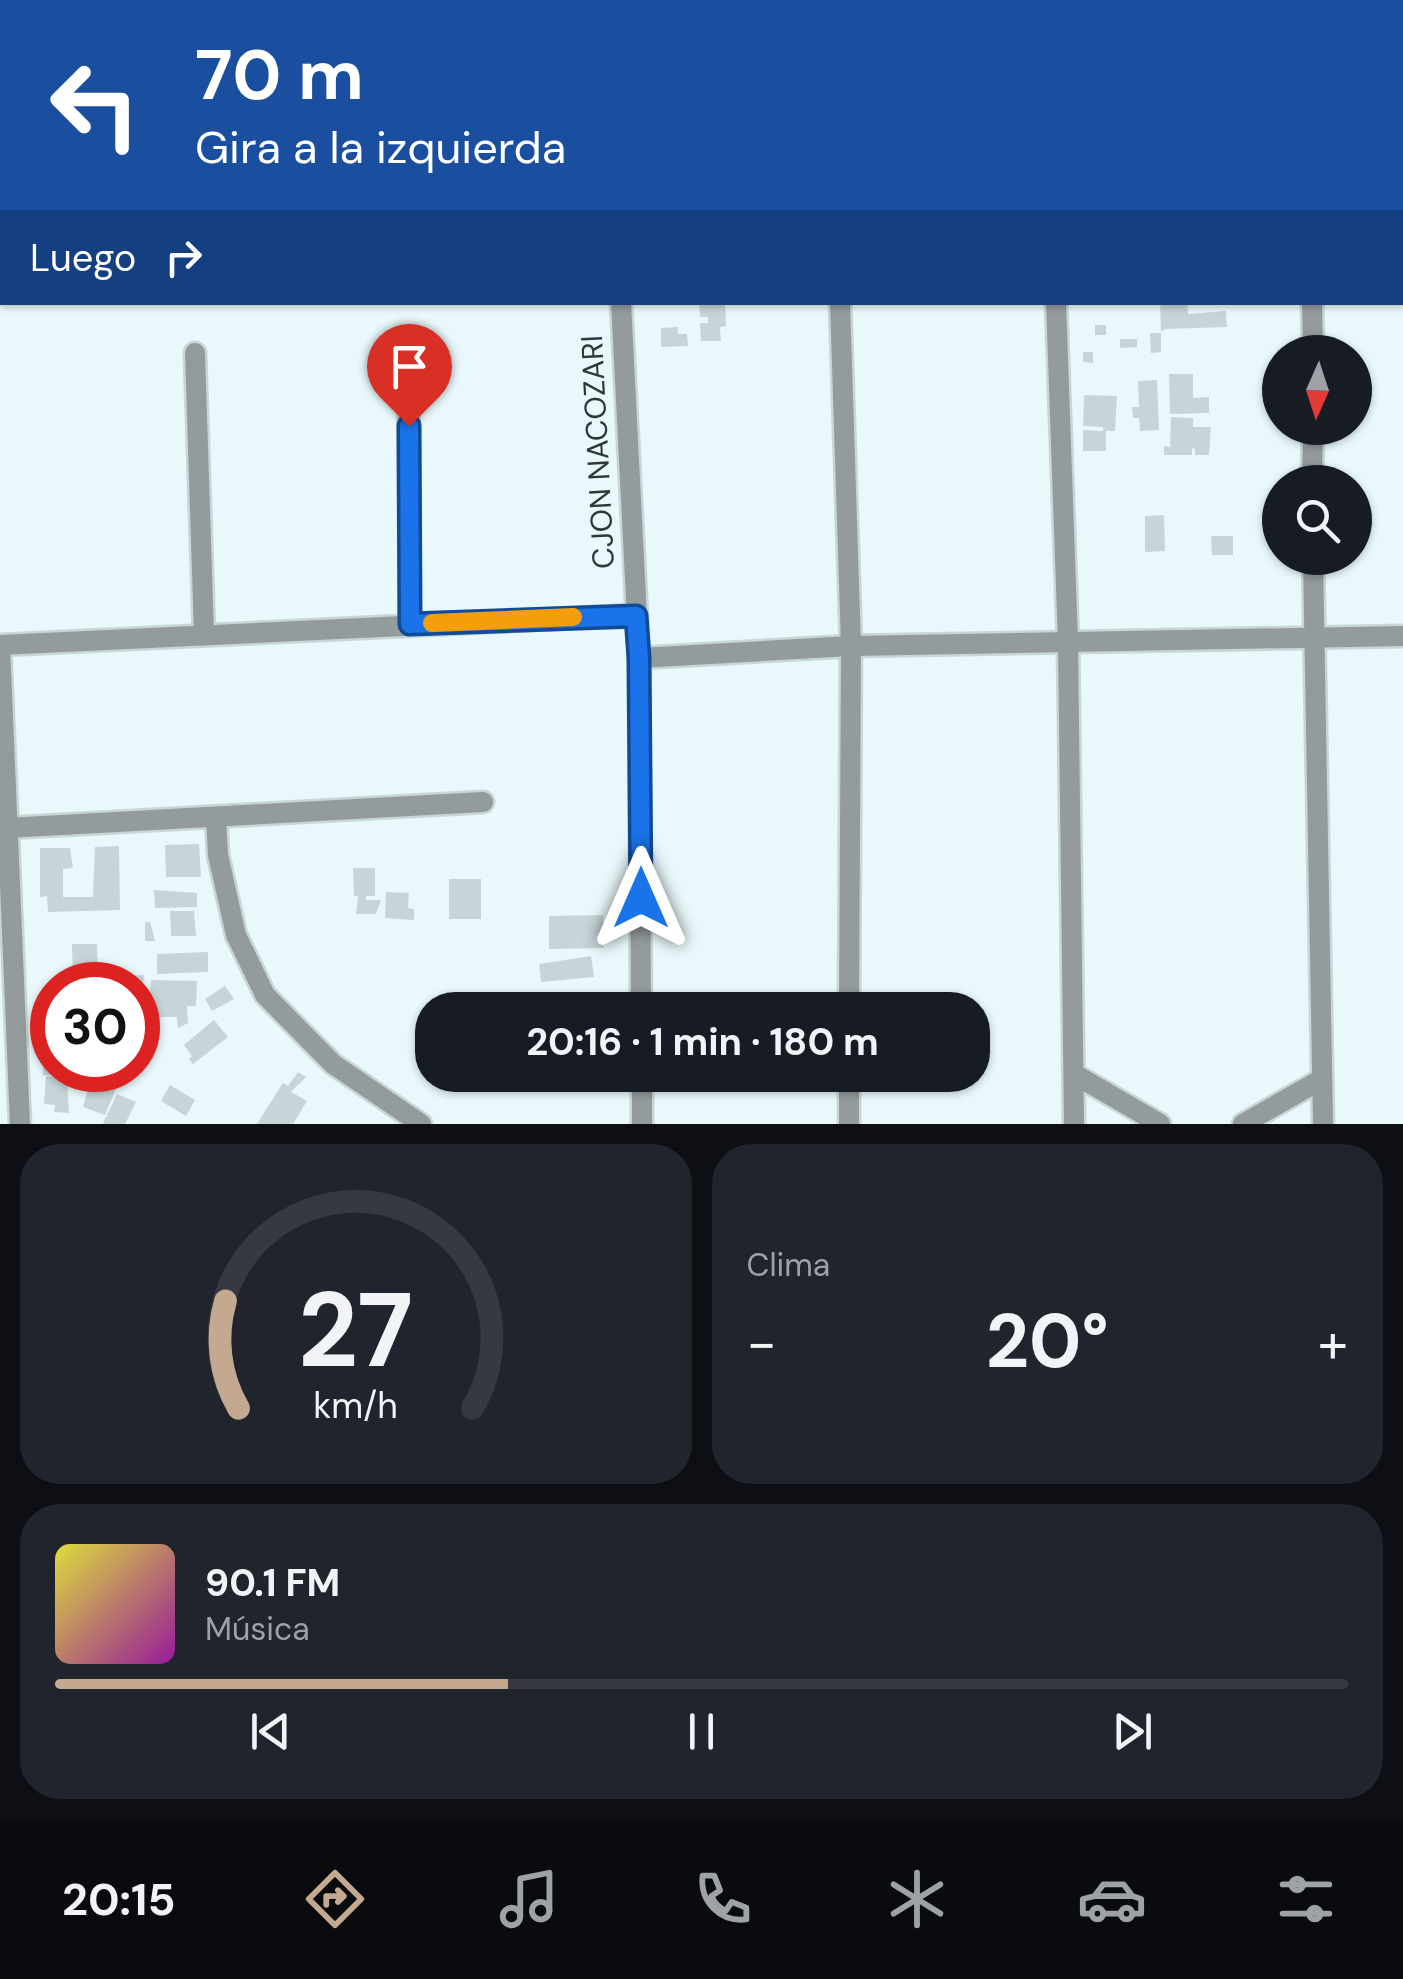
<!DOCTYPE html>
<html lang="es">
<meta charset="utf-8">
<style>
body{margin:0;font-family:"DM Sans",sans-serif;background:#20242c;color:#f1f3f6;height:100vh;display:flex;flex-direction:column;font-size:38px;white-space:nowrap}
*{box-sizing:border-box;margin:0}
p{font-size:32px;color:#9ea1a6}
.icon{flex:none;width:55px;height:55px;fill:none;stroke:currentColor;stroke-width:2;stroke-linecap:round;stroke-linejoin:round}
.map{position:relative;height:1124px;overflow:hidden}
.drawer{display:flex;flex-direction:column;gap:20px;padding:20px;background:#0d0f14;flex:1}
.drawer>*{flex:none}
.guide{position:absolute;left:0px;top:0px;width:1405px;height:305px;box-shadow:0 2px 8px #0004;background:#1a4fa0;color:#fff;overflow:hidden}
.needle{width:65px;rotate:183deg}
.buttons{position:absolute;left:1262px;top:335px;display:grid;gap:20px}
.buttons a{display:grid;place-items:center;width:110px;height:110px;border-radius:50%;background:#171b24;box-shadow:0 2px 8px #0004;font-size:50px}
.speed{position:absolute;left:30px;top:962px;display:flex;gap:20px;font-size:50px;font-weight:700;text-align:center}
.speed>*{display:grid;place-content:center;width:130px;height:130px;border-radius:50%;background:#171b24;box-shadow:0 2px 8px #0004;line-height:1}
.speed .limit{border:15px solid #d22;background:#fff;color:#111}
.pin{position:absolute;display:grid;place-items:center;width:85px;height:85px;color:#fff;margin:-102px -42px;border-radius:50% 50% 50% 0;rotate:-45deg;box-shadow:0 0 10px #0007}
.pin .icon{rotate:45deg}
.me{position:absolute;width:110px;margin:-55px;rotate:0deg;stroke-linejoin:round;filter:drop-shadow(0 0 8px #0008)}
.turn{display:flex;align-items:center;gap:35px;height:210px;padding:0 30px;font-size:45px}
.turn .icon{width:130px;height:130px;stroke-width:2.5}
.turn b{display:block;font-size:70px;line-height:85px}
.then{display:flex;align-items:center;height:95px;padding:0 30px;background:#0003;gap:20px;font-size:38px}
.big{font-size:75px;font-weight:700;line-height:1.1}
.drawer .widget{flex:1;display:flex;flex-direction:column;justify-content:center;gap:15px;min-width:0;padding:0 35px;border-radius:40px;background:#20242c}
.drawer .dial{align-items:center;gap:0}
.dial svg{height:260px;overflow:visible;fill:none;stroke:#363941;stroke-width:7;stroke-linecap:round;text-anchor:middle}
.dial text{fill:#f1f3f6;stroke:none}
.song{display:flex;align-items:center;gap:30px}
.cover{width:120px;height:120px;border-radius:15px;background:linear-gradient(135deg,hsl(60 70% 55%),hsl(300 70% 35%))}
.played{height:10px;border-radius:5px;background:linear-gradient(90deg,#c4a890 35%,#363941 35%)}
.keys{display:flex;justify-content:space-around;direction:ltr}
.heat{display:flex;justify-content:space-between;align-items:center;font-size:55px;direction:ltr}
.drawer .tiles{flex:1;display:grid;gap:20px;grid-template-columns:1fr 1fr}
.widget:last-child{grid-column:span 2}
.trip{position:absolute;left:415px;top:992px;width:575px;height:100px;border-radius:40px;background:#171b24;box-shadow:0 2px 8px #0004;font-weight:700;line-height:100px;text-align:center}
.dock{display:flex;height:160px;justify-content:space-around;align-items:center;background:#090b0e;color:#9ea1a6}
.dock .icon{width:70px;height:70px}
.dock .on{color:#c4a890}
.dock b{font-size:45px;color:#f1f3f6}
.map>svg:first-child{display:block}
</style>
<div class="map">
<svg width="1403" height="1124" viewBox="0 0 1403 1124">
<rect width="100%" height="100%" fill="#e9f9fb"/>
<g fill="#c6d5d7">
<polygon points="699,302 725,302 726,326 720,327 721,341 701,341 700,323 708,323 708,317 700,317"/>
<polygon points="1160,302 1187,302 1188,314 1226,311 1227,327 1165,329 1161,332"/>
<rect x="1095" y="325" width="11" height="10"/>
<polygon points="678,327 678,334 687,334 688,346 661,347 661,328"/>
<polygon points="1150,333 1161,333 1161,352 1151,353"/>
<polygon points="1120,339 1137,339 1137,347 1120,348"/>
<polygon points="1083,352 1093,352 1093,363 1083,362"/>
<polygon points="1169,374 1193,374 1193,398 1209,397 1209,413 1170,414"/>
<polygon points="1157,380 1159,430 1140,431 1139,418 1133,418 1132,407 1139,407 1138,381"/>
<polygon points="1084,395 1117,396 1115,431 1106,431 1106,451 1083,451 1083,430 1103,431 1103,427 1083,426"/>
<polygon points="1171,417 1193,418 1193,427 1211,427 1209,455 1195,455 1195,449 1192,448 1192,455 1164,455 1164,446 1170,447"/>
<polygon points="1164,515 1165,551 1145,552 1145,516"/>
<polygon points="1211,536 1233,536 1233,555 1212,555"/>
<polygon points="199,844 201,877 166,877 165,845"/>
<polygon points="119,846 120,910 48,912 47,896 40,897 40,848 70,848 73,868 63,869 63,897 93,897 95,847"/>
<polygon points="353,868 375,868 375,896 366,896 366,900 381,900 376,914 356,914 358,896 354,896"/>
<rect x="449" y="879" width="32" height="40"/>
<polygon points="154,890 197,893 197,907 155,908"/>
<polygon points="386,892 409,893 408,908 414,909 414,920 385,918"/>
<polygon points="170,911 194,911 196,936 171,936"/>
<polygon points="603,915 604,948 549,949 549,916"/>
<polygon points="145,922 150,922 155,941 145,941"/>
<polygon points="72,944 97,944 98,977 73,977"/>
<polygon points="208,952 208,972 157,974 157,954"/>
<polygon points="591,956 594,977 541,982 539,964"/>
<polygon points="144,975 143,983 128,982 129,976"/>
<polygon points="151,980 197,981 196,1006 187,1006 188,1023 178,1028 177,1017 151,1017 151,1004 142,1004 142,995 150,995"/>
<polygon points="225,986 234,999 212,1011 205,999"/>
<polygon points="214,1020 228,1037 193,1064 189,1059 192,1056 184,1045"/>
<polygon points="43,1042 52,1042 52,1070 100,1070 100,1074 43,1075"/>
<polygon points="298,1072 306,1077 291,1092 307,1101 293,1124 257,1124 283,1083 288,1086"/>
<polygon points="46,1076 67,1077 69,1113 54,1112 55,1105 44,1104"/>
<polygon points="92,1076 117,1087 105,1115 83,1107"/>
<polygon points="170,1085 195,1100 186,1116 161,1101"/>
<polygon points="117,1094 136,1102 125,1124 103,1124 106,1116 109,1117 107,1115"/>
</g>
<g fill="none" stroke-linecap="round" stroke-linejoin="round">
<g stroke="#c8d6d8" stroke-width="25">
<g id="minor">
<polyline points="379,0 379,2"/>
<polyline points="610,0 610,2"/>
<polyline points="1308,0 1308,2"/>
<polyline points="1402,172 1403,172"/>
<polyline points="621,302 639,658 641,1010"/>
<polyline points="840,302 851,646 849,1010"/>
<polyline points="1056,302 1068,643 1074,1124"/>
<polyline points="1312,302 1313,352"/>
<polyline points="408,346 410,624"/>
<polyline points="195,353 204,635"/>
<polyline points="1312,482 1313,428"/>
<polyline points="1313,558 1323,1124"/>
<polyline points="639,658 851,646 1403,636"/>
<polyline points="216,817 218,855 236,935 265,995 333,1064 421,1124"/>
<polyline points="6,828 483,802"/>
<polyline points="1074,1074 1160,1124"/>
<polyline points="642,1075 642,1124"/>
<polyline points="20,1124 0,645 636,615"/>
<polyline points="849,1124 849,1075"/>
<polyline points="1243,1124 1322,1079"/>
</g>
</g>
<use href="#minor" stroke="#949b9c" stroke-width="20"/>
</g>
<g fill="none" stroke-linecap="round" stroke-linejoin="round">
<g stroke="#114b97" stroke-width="25">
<polyline id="route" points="409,426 410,624 636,616 639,658 641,898"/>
</g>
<use href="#route" stroke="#1a73e8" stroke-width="18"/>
<polyline stroke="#f59e0b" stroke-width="18" points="432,623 573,617"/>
</g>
<g text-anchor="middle" stroke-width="10" stroke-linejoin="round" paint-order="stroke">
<g font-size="30" fill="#313738" stroke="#e9f9fb">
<text transform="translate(598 452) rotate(-93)" y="10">CJON NACOZARI</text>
</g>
</g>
</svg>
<div class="buttons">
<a><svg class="needle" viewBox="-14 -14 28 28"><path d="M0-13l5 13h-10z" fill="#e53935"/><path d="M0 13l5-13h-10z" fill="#9ea1a6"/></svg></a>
<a><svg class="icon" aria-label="search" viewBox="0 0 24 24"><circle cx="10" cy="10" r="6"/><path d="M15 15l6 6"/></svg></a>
</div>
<div class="speed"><div class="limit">30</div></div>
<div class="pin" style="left:409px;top:426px;background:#d93025"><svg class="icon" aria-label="arrive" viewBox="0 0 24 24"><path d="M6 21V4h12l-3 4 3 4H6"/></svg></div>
<svg class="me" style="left:641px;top:898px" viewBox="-20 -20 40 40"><path d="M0-17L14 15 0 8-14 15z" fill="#1a73e8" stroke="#fff" stroke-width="4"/></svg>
<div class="trip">20:16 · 1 min · 180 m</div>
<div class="guide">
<div class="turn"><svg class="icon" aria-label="left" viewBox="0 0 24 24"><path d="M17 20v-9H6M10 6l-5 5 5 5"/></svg><div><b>70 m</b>Gira a la izquierda</div></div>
<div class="then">Luego<svg class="icon" aria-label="right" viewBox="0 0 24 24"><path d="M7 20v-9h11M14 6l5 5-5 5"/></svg></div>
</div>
</div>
<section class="drawer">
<div class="tiles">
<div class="widget dial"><svg viewBox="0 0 100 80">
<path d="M14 69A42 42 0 1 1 86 69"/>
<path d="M14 69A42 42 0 0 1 10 36" stroke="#c4a890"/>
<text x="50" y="56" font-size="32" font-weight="700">27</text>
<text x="50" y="72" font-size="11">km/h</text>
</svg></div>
<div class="widget"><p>Clima</p>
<div class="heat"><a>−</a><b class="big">20°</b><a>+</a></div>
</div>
<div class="widget">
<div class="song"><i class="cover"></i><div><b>90.1 FM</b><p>Música</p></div></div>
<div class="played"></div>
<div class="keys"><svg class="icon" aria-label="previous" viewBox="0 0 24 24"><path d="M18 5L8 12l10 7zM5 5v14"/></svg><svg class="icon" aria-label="pause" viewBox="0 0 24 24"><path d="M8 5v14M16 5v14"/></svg><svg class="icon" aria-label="next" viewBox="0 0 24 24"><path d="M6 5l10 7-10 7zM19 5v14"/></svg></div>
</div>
</div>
</section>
<nav class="dock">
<b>20:15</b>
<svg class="icon on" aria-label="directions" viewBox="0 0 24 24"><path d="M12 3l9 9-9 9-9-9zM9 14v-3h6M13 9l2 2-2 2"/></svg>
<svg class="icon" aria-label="music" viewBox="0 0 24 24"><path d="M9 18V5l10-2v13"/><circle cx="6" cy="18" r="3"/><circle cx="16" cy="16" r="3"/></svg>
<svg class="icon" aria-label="phone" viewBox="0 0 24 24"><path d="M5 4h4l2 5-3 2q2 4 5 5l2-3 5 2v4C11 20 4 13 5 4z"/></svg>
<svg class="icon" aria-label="climate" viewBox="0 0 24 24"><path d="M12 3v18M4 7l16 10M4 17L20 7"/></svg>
<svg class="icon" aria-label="car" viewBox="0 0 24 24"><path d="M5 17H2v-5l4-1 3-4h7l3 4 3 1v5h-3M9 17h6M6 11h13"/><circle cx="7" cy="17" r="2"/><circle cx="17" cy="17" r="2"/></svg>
<svg class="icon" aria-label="filters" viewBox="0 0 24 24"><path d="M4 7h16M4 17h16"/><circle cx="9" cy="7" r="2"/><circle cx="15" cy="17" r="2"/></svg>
</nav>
